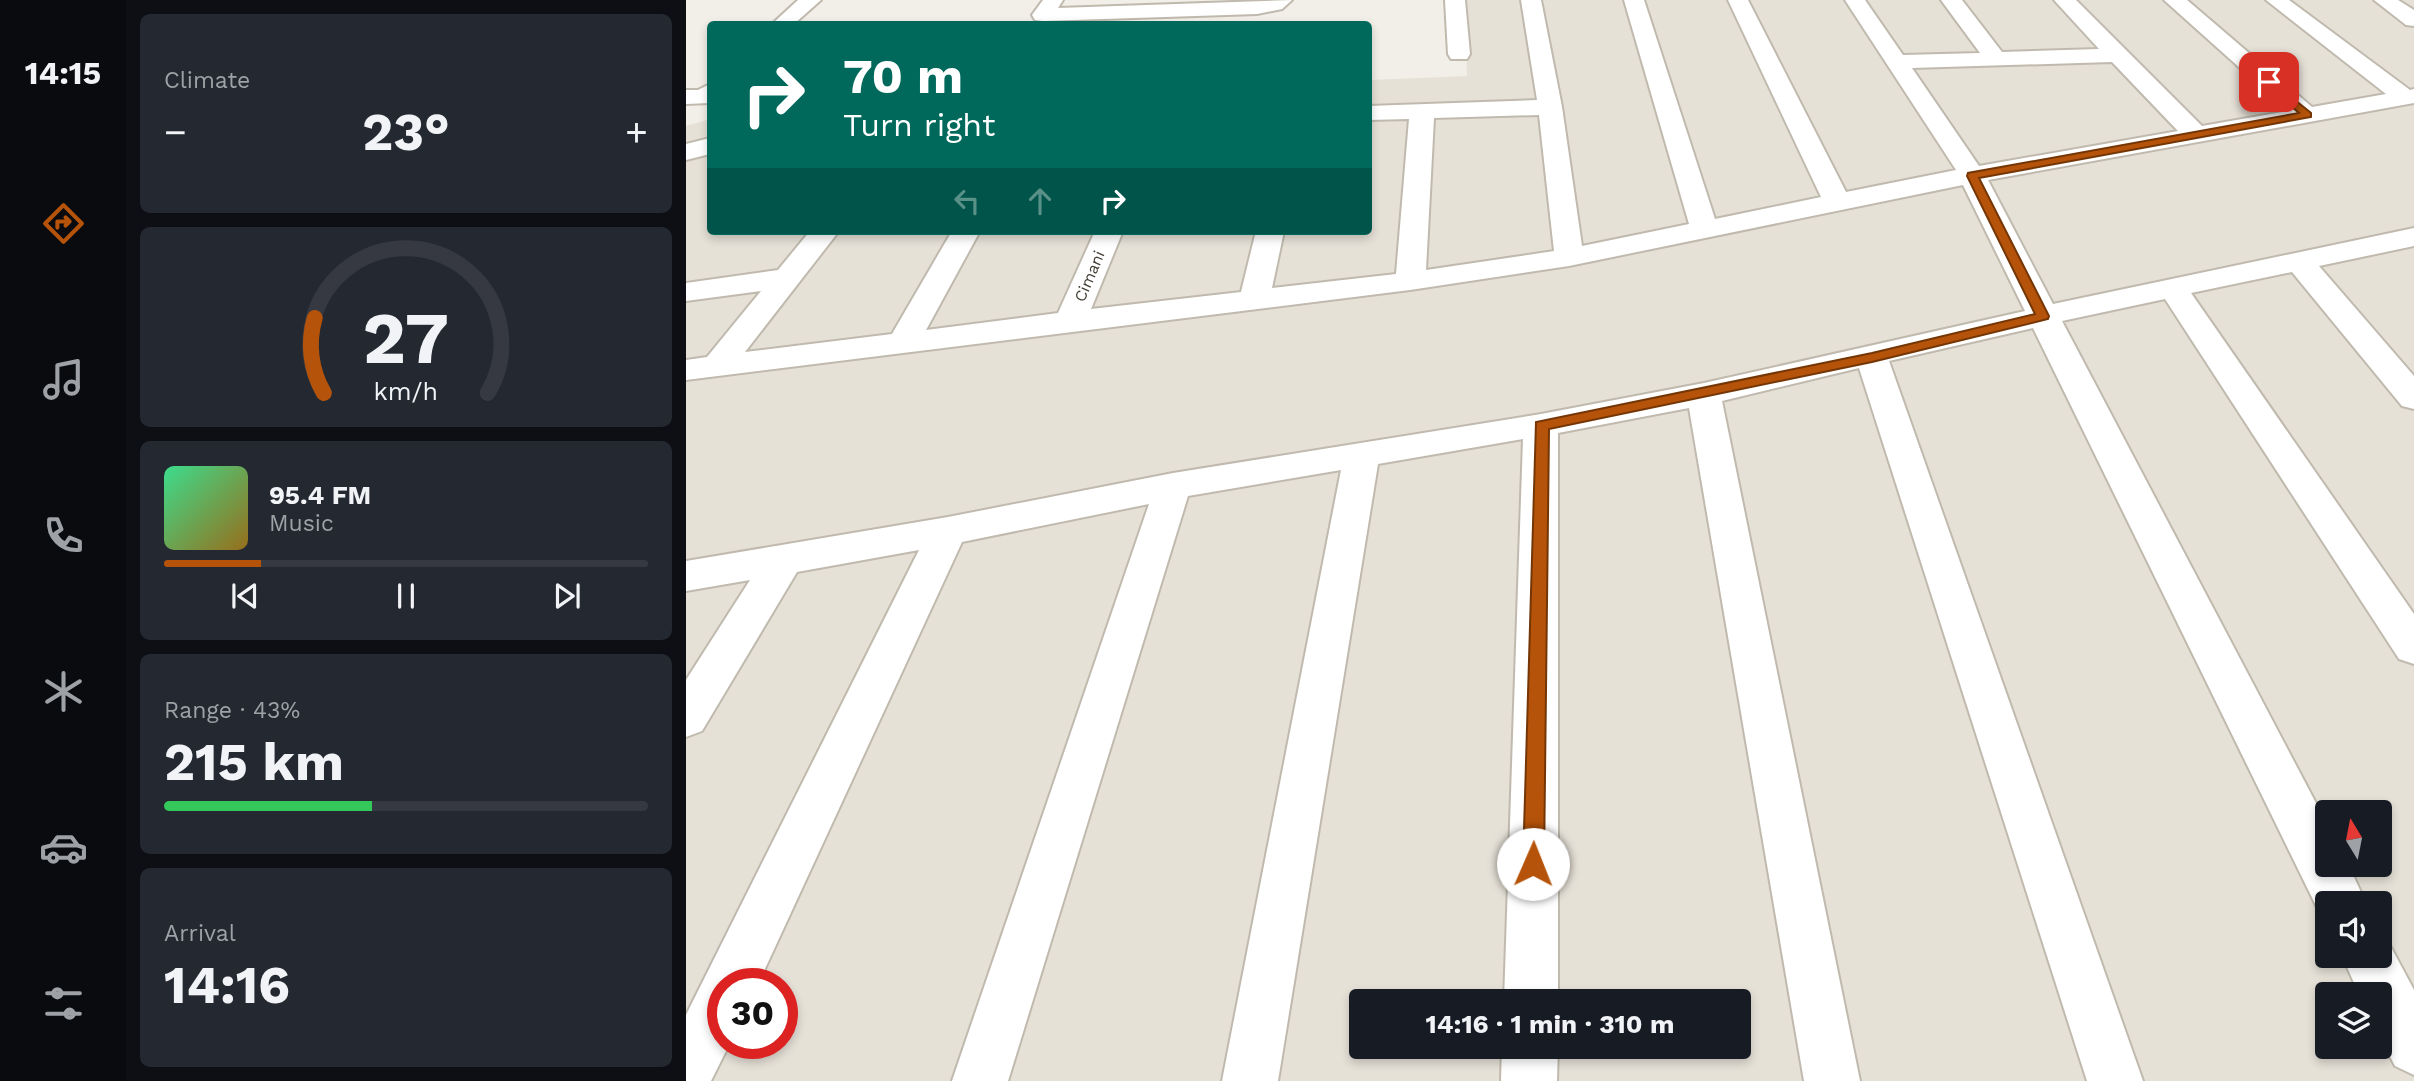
<!DOCTYPE html>
<meta charset="utf-8">
<style>
body{margin:0;font-family:"Work Sans",sans-serif;background:#242831;color:#f1f3f6;height:100vh;display:flex;flex-direction:column;font-size:26px;white-space:nowrap}
*{box-sizing:border-box;margin:0}
p{font-size:23px;color:#9ea1a6}
.icon{flex:none;width:38px;height:38px;fill:none;stroke:currentColor;stroke-width:2;stroke-linecap:round;stroke-linejoin:round}
.map{position:relative;flex:1;overflow:hidden}
.details{display:flex;flex-direction:column;gap:14px;padding:14px;background:#0d0f14;width:560px}
.details>*{flex:none}
.guide{position:absolute;left:21px;top:21px;width:665px;height:214px;border-radius:7px;box-shadow:0 4px 10px #0003;background:#00695c;color:#fff;overflow:hidden}
.needle{width:46px;rotate:350deg}
.tools{position:absolute;left:1629px;top:800px;display:grid;gap:14px}
.tools a{display:grid;place-items:center;width:77px;height:77px;border-radius:7px;background:#171b24;box-shadow:0 4px 10px #0003;font-size:35px}
.speed{position:absolute;left:21px;top:968px;display:flex;gap:14px;font-size:35px;font-weight:700;text-align:center}
.speed>*{display:grid;place-content:center;width:91px;height:91px;border-radius:50%;background:#171b24;box-shadow:0 4px 10px #0003;line-height:1}
.speed .limit{border:10px solid #d22;background:#fff;color:#111}
.pin{position:absolute;display:grid;place-items:center;width:60px;height:60px;color:#fff;margin:-30px;border-radius:14px;box-shadow:0 4px 10px #0006}
.me{position:absolute;width:77px;margin:-38px;rotate:1deg;stroke-linejoin:round;filter:drop-shadow(0 0 5px #0008)}
.turn{display:flex;align-items:center;gap:24px;height:147px;padding:0 21px;font-size:32px}
.turn .icon{width:91px;height:91px;stroke-width:2.5}
.turn b{display:block;font-size:49px;line-height:60px}
.lanes{display:flex;align-items:center;height:66px;padding:0 21px;background:#0003;justify-content:center;gap:35px;direction:ltr}
.lanes .off{opacity:.35}
.big{font-size:52px;font-weight:700;line-height:1.1}
.details .card{flex:1;display:flex;flex-direction:column;justify-content:center;gap:10px;min-width:0;padding:0 24px;border-radius:10px;background:#242831}
.details .dial{align-items:center;gap:0}
.dial svg{height:182px;overflow:visible;fill:none;stroke:#363941;stroke-width:7;stroke-linecap:round;text-anchor:middle}
.dial text{fill:#f1f3f6;stroke:none}
.song{display:flex;align-items:center;gap:21px}
.cover{width:84px;height:84px;border-radius:10px;background:linear-gradient(135deg,hsl(150 70% 55%),hsl(40 70% 35%))}
.played{height:7px;border-radius:4px;background:linear-gradient(90deg,#b45309 20%,#363941 20%)}
.keys{display:flex;justify-content:space-around;direction:ltr}
.heat{display:flex;justify-content:space-between;align-items:center;font-size:38px;direction:ltr}
.charge{height:10px;border-radius:5px;background:linear-gradient(90deg,#34c759 43%,#363941 0)}
.trip{position:absolute;left:663px;top:989px;width:402px;height:70px;border-radius:7px;background:#171b24;box-shadow:0 4px 10px #0003;font-weight:700;line-height:70px;text-align:center}
main{display:flex;flex:1;min-height:0}
.tab-bar{display:flex;flex-direction:column;width:126px;justify-content:space-around;align-items:center;background:#090b0e;color:#9ea1a6}
.tab-bar .icon{width:49px;height:49px}
.tab-bar .selected{color:#b45309}
.tab-bar b{font-size:32px;color:#f1f3f6}
.map>svg:first-child{display:block}
</style>
<main>
<nav class="tab-bar">
<b>14:15</b>
<svg class="icon selected" aria-label="directions" viewBox="0 0 24 24"><path d="M12 3l9 9-9 9-9-9zM9 14v-3h6M13 9l2 2-2 2"/></svg>
<svg class="icon" aria-label="music" viewBox="0 0 24 24"><path d="M9 18V5l10-2v13"/><circle cx="6" cy="18" r="3"/><circle cx="16" cy="16" r="3"/></svg>
<svg class="icon" aria-label="phone" viewBox="0 0 24 24"><path d="M5 4h4l2 5-3 2q2 4 5 5l2-3 5 2v4C11 20 4 13 5 4z"/></svg>
<svg class="icon" aria-label="climate" viewBox="0 0 24 24"><path d="M12 3v18M4 7l16 10M4 17L20 7"/></svg>
<svg class="icon" aria-label="car" viewBox="0 0 24 24"><path d="M5 17H2v-5l4-1 3-4h7l3 4 3 1v5h-3M9 17h6M6 11h13"/><circle cx="7" cy="17" r="2"/><circle cx="17" cy="17" r="2"/></svg>
<svg class="icon" aria-label="filters" viewBox="0 0 24 24"><path d="M4 7h16M4 17h16"/><circle cx="9" cy="7" r="2"/><circle cx="15" cy="17" r="2"/></svg>
</nav>
<section class="details">
<div class="card"><p>Climate</p>
<div class="heat"><a>−</a><b class="big">23°</b><a>+</a></div>
</div>
<div class="card dial"><svg viewBox="0 0 100 80">
<path d="M14 69A42 42 0 1 1 86 69"/>
<path d="M14 69A42 42 0 0 1 10 36" stroke="#b45309"/>
<text x="50" y="56" font-size="32" font-weight="700">27</text>
<text x="50" y="72" font-size="11">km/h</text>
</svg></div>
<div class="card">
<div class="song"><i class="cover"></i><div><b>95.4 FM</b><p>Music</p></div></div>
<div class="played"></div>
<div class="keys"><svg class="icon" aria-label="previous" viewBox="0 0 24 24"><path d="M18 5L8 12l10 7zM5 5v14"/></svg><svg class="icon" aria-label="pause" viewBox="0 0 24 24"><path d="M8 5v14M16 5v14"/></svg><svg class="icon" aria-label="next" viewBox="0 0 24 24"><path d="M6 5l10 7-10 7zM19 5v14"/></svg></div>
</div>
<div class="card"><p>Range · 43%</p><b class="big">215 km</b><div class="charge"></div></div>
<div class="card"><p>Arrival</p><b class="big">14:16</b></div>
</section>
<div class="map">
<svg width="1728" height="1081" viewBox="0 0 1728 1081">
<rect width="100%" height="100%" fill="#f2efe8"/>
<path fill="#e6e1d7" fill-rule="evenodd" d="M778 0H1728V1081H0V126L24 119V231H682L683 80 781 76ZM1642 812H1694V864H1642ZM1642 903H1694V956H1642ZM37 984H96V1043H37ZM1642 994H1694V1046H1642ZM676 1001H1054V1046H676Z"/>
<g fill="none" stroke-linecap="round" stroke-linejoin="round">
<g stroke="#c0baae" stroke-width="4">
<g id="minor">
<polygon points="112,0 135,0 108,24 86,24"/>
<polygon points="357,0 377,0 372,8 606,0 596,9 571,14 357,21 349,20 346,15"/>
<polygon points="759,0 779,0 784,54 781,59 765,59 762,54"/>
<path d="M835 0H855L876 107 896 246 1003 224 938 0H958L1029 219 1135 197 1042 0H1062L1160 192 1270 170 1159 0H1179L1217 55 1294 53 1255 0H1276L1316 52 1413 49 1368 0H1390L1516 126 1602 111 1478 0H1501L1626 107 1700 94 1580 0H1603L1724 90 1728 89V103L1302 180 1367 304 1728 228V246L1633 266 1728 376V409L1716 406 1606 272 1505 293 1728 614V664L1713 659 1479 299 1376 321 1642 826V864H1662L1680 903H1642V922L1637 920 1347 328 1203 361 1457 1081H1401L1173 368 1036 401 1174 1081H1118L1003 408 872 433V1001H818L837 439 692 464 592 1081H536L655 470 502 496 322 1081H266L463 504 276 542 72 984H37V1043H44L25 1081H0V1015L233 550 111 572 16 731 0 737V680L64 580 0 591V561L262 517 487 473 855 414 1018 383 1339 311 1277 185 883 266 724 290 0 380V360L21 357 75 291 0 301V283L92 270 124 231H153L59 352 206 334 266 231H294L240 330 372 313 409 231H437L405 309 555 292 570 231H598L586 288 710 274 723 119 682 120V106L851 100ZM1426 62 1492 131 1293 166 1226 68ZM853 115 868 251 740 270 748 118Z"/>
<polygon points="1688,0 1712,0 1728,10 1728,26 1720,25"/>
<polygon points="24,84 24,103 0,104 0,90 12,90"/>
<polygon points="24,138 24,154 0,160 0,144"/>
<polygon points="1694,935 1700,938 1728,990 1728,1075 1709,1066 1694,1037 1694,994 1673,994 1656,956 1694,956"/>
<polygon points="816,1046 872,1046 871,1081 815,1081"/>
</g>
</g>
<use href="#minor" fill="#fff" fill-rule="evenodd"/>
</g>
<polygon fill="#b45309" stroke="#753606" stroke-width="2" points="1583,79 1625,113 1625,117 1293,178 1363,316 1362,319 1186,362 863,429 858,864 855,871 847,873 840,871 837,864 850,422 1186,353 1349,314 1281,176 1282,173 1613,113 1579,84 1579,80"/>
<g text-anchor="middle" stroke-width="5" stroke-linejoin="round" paint-order="stroke">
<g font-size="16" fill="#454037" stroke="#fff">
<text transform="translate(403 276) rotate(-67)" y="6">Cimani</text>
</g>
</g>
</svg>
<div class="tools">
<a><svg class="needle" viewBox="-14 -14 28 28"><path d="M0-13l5 13h-10z" fill="#e53935"/><path d="M0 13l5-13h-10z" fill="#9ea1a6"/></svg></a>
<a><svg class="icon" aria-label="sound" viewBox="0 0 24 24"><path d="M4 9h4l5-4v14l-5-4H4zM17 9q2 3 0 6"/></svg></a>
<a><svg class="icon" aria-label="layers" viewBox="0 0 24 24"><path d="M12 4l9 5-9 5-9-5zM3 14l9 5 9-5"/></svg></a>
</div>
<div class="speed"><div class="limit">30</div></div>
<div class="pin" style="left:1583px;top:82px;background:#d93025"><svg class="icon" aria-label="arrive" viewBox="0 0 24 24"><path d="M6 21V4h12l-3 4 3 4H6"/></svg></div>
<svg class="me" style="left:847px;top:864px" viewBox="-20 -20 40 40"><circle r="19" fill="#fff"/><path d="M0-13L10 11 0 6-10 11z" fill="#b45309"/></svg>
<div class="trip">14:16 · 1 min · 310 m</div>
<div class="guide">
<div class="turn"><svg class="icon" aria-label="right" viewBox="0 0 24 24"><path d="M7 20v-9h11M14 6l5 5-5 5"/></svg><div><b>70 m</b>Turn right</div></div>
<div class="lanes"><svg class="icon off" aria-label="left" viewBox="0 0 24 24"><path d="M17 20v-9H6M10 6l-5 5 5 5"/></svg><svg class="icon off" aria-label="ahead" viewBox="0 0 24 24"><path d="M12 20V5M6 11l6-6 6 6"/></svg><svg class="icon" aria-label="right" viewBox="0 0 24 24"><path d="M7 20v-9h11M14 6l5 5-5 5"/></svg></div>
</div>
</div>
</main>
